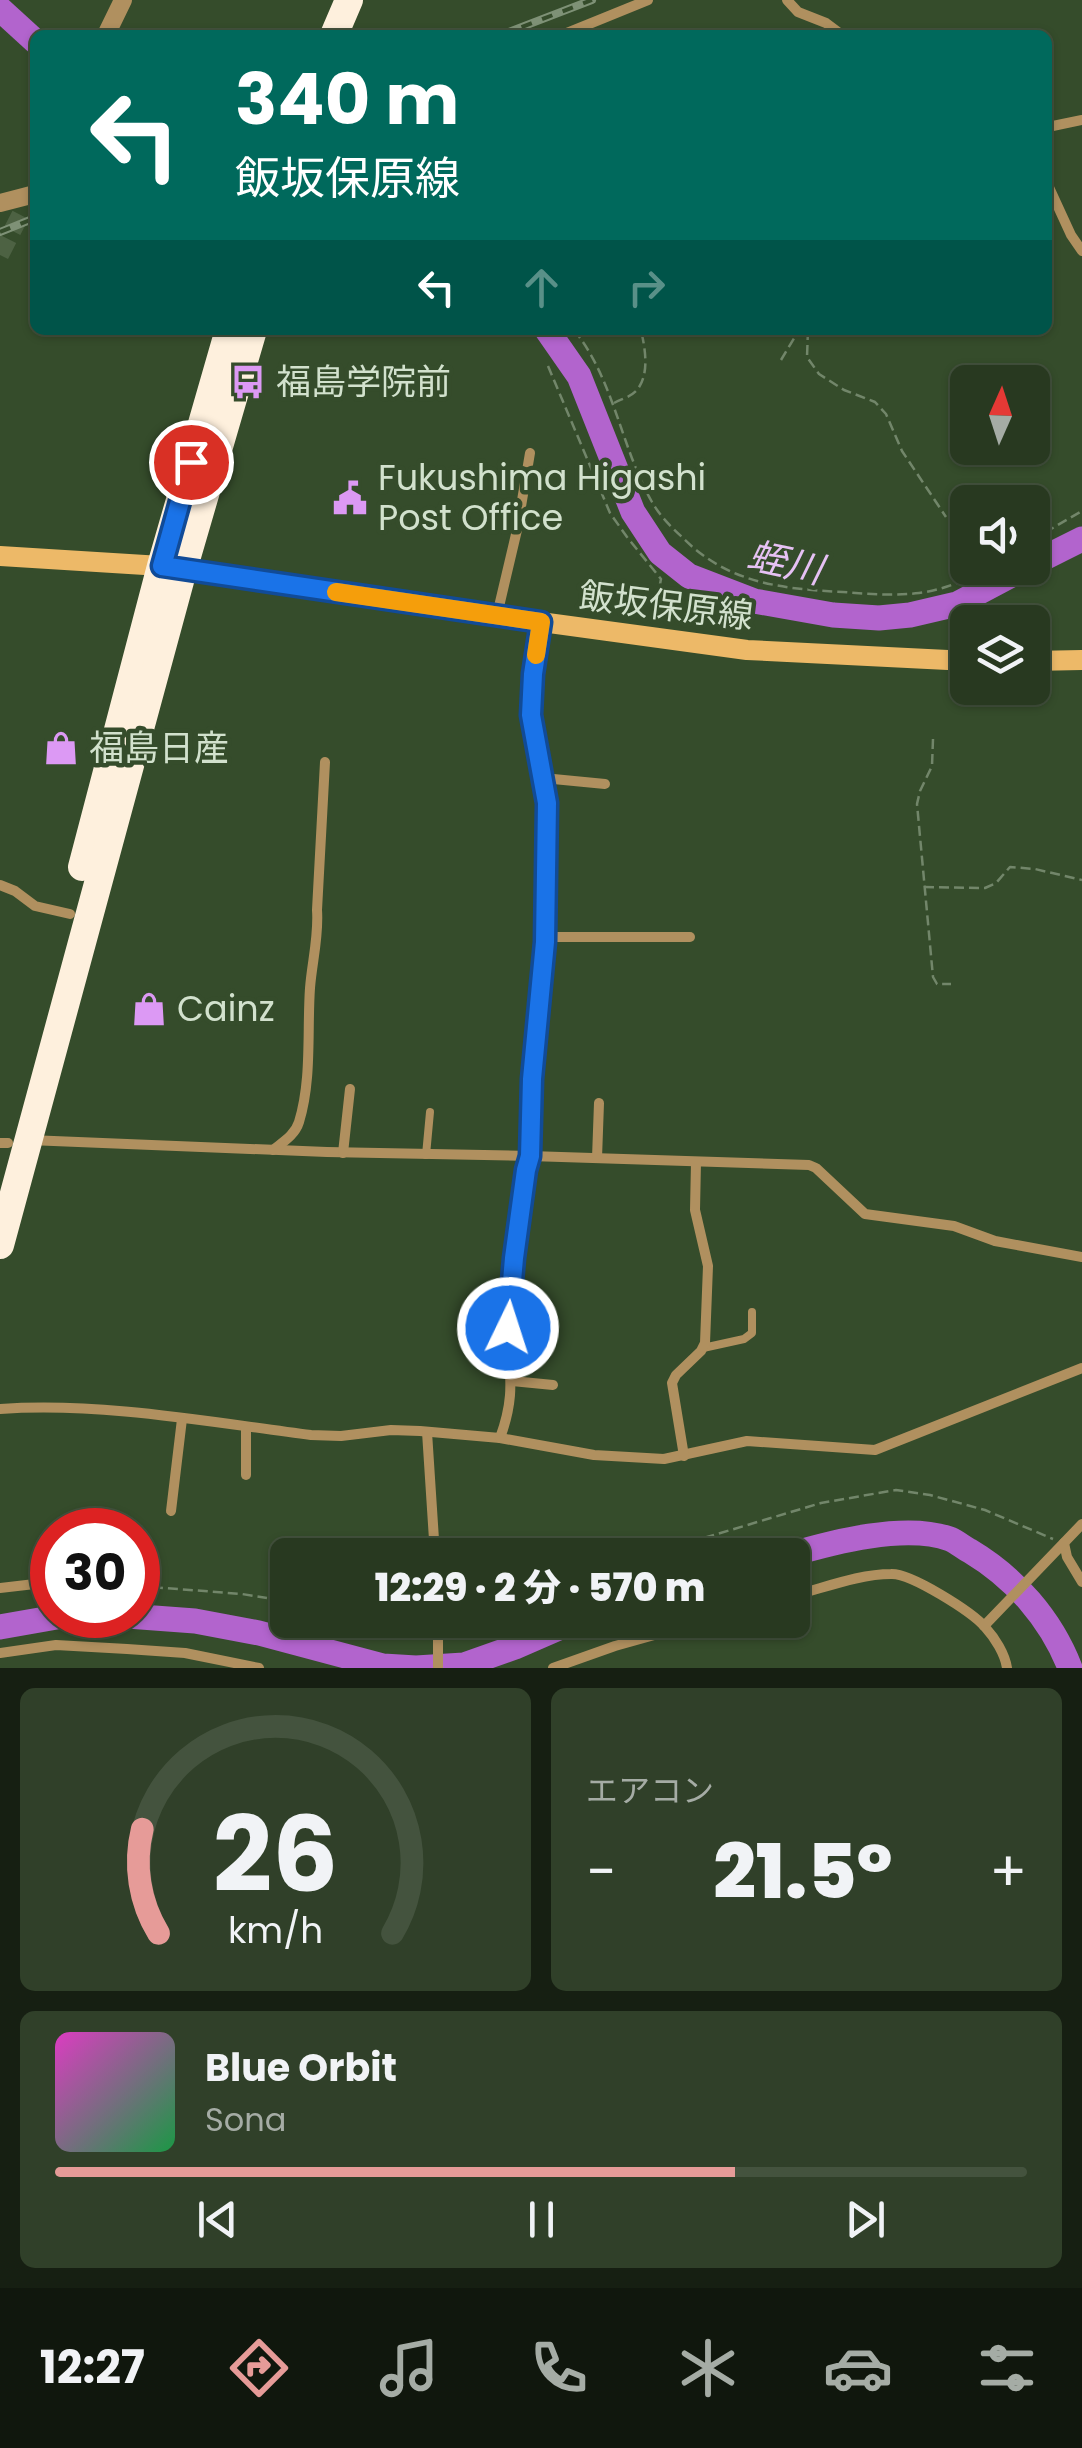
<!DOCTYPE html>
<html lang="ja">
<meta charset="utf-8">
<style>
body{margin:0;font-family:Poppins,"Noto Sans JP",sans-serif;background:#304029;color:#f1f3f6;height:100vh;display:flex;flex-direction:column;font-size:38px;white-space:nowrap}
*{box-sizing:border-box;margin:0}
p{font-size:32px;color:#a5aca5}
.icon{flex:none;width:55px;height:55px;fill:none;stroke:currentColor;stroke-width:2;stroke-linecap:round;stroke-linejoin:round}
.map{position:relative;height:1668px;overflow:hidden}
.details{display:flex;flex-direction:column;gap:20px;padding:20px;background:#161f12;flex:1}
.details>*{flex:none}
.banner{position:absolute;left:30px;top:30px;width:1022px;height:305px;border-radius:15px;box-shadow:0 2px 8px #0004,0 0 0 2px #44533e;background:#00695c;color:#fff;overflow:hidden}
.needle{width:65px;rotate:3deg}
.fabs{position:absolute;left:950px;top:365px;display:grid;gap:20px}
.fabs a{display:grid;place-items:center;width:100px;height:100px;border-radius:15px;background:#283920;box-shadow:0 2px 8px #0004,0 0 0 2px #44533e;font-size:50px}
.speed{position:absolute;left:30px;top:1508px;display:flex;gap:20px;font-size:50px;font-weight:700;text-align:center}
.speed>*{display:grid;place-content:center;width:130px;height:130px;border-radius:50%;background:#283920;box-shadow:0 2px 8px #0004,0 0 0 2px #44533e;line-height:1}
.speed .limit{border:15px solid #d22;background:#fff;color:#111}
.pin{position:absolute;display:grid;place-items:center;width:85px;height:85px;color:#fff;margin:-42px;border:5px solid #fff;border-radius:50%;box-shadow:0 2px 10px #0007}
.me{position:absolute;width:110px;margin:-55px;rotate:4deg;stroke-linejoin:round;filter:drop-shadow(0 0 8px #0008)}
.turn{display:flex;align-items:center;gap:35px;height:210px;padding:0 40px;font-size:45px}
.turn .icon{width:130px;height:130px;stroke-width:2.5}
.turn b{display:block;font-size:70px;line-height:85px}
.lanes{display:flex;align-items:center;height:95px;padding:0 40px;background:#0003;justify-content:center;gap:50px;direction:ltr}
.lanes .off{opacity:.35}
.big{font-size:75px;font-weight:800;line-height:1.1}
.details .tile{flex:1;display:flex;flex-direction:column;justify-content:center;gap:15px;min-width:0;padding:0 35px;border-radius:15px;background:#304029}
.details .dial{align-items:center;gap:0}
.dial svg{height:260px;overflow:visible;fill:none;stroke:#44533e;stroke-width:7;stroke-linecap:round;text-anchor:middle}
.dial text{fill:#f1f3f6;stroke:none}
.song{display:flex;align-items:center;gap:30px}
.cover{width:120px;height:120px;border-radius:15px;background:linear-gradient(135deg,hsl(310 70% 55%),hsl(140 70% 35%))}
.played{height:10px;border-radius:5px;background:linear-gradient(90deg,#e69b98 70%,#44533e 70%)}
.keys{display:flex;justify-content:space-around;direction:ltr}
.heat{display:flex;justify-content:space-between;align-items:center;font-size:55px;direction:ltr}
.details .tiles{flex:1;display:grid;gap:20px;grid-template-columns:1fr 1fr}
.tile:last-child{grid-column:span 2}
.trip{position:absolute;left:270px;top:1538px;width:540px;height:100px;border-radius:15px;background:#283920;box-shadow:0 2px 8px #0004,0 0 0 2px #44533e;font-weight:800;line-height:100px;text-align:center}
.tab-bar{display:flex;height:160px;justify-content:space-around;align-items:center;background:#10170d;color:#a5aca5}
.tab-bar .icon{width:70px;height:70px}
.tab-bar .current{color:#e69b98}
.tab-bar b{font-size:45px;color:#f1f3f6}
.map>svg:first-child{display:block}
</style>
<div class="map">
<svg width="1082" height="1668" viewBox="0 0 1082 1668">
<rect width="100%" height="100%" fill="#354c2b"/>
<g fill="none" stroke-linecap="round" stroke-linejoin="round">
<g stroke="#b264cd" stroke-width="25">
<polyline points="0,9 35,41"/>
<polyline points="547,330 579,376 633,512 660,553 689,576 754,601 833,615 879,618 910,615 957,604 1025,568"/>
<polyline points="1032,564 1082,539"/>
<path d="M789 1555C833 1542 905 1523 950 1539 957 1542 964 1548 970 1551 1015 1578 1051 1619 1070 1668"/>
<polyline points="114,1615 195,1621 259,1633 383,1666 416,1668 464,1665 515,1647 577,1620"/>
<polyline points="0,1627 68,1615"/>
</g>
<polyline stroke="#4d6243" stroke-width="18" stroke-dasharray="18 9" stroke-linecap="butt" points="0,255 23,210"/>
<g stroke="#72866a" stroke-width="2.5" stroke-dasharray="10 5" stroke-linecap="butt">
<path d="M574 330C614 379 621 448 652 502 660 516 671 527 682 537 727 583 781 589 843 592 868 594 893 596 919 593 944 590 968 579 990 568"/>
<polyline points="808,330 807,357 819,374 844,390 875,402 886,414 902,451 946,517"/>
<polyline points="781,360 799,330"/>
<polyline points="548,366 610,513 627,537 661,579 653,621"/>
<path d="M614 403C621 399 631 397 637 390 650 374 645 348 641 330"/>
<polyline points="1032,540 1082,511"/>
<polyline points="933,739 932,766 920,791 917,804 933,977 937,984 951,984"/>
<polyline points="924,887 985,888 996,883 1010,867 1035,869 1082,880"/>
<polyline points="647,1555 821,1503 896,1490 930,1495 985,1510 1053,1539"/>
<polyline points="138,1586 242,1594 267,1598"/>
<polyline points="348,1620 388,1628 428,1628"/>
<polyline points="451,1625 474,1620"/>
</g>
<g stroke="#b0905f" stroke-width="8">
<polyline points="426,1155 430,1112"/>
<polyline points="703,1348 744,1339 752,1333 752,1312"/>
<polyline points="279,1601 282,1558"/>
</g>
<g stroke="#b0905f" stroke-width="10">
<polyline points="787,0 798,12 826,23 842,35"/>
<polyline points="562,35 648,0"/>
<polyline points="1048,127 1082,120"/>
<polyline points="1048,185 1071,235 1082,251"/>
<polyline points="497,615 517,530 530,453"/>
<polyline points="543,778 605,784"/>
<polyline points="0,885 15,891 35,906 70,914"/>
<polyline points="545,937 690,937"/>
<polyline points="29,1140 327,1152 530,1156 809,1165 816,1168 865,1214 954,1226 995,1241 1082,1257"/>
<polyline points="0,1143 8,1143"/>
<path d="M273 1150C283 1142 295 1135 299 1122 312 1080 307 1031 310 988 312 962 319 936 317 910L325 762"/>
<polyline points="343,1153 350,1089"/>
<polyline points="597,1158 599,1103"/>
<polyline points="512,1381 553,1385"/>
<path d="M0 1409C103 1402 209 1422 311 1435L341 1436 391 1430 420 1431 500 1438 594 1455 664 1459 747 1441 875 1450 1082 1368"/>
<polyline points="427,1432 435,1555"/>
<path d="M500 1438C518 1389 507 1370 508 1323 510 1272 519 1220 526 1169L530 1156 532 1079 545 941 547 803 531 715 533 674 541 622"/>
<polyline points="684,1456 672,1383 676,1375 701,1351 705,1343 708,1266 695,1210 696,1162"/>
<polyline points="246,1475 246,1427"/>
<polyline points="171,1511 182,1419"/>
<polyline points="1064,1543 1067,1557 1082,1582"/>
<polyline points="0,1588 52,1582"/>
<path d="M792 1596C824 1588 859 1574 891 1574 911 1573 972 1612 985 1627 995 1638 1005 1654 1007 1668"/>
<polyline points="438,1620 438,1668"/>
<polyline points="984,1626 1082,1524"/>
<polyline points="0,1653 56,1645 127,1649 185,1653 259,1668"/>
<polyline points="553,1668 615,1646 708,1620"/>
</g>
<g stroke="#b0905f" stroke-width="18">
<polyline points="106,35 123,0"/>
<polyline points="0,203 31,195"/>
</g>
<g stroke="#edb968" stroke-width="20">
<polyline points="0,556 161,566 497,616 747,650 968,661"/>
<polyline points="1032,661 1082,660"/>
</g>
<g stroke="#fef0dd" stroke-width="28">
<polyline points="334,35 349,0"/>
<polyline points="82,867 161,566 229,330"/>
<polyline points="0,1245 183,570 253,330"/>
</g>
<g stroke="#7e9176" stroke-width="8">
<g id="rail">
<polyline points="501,35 592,0"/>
<polyline points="0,232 35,218"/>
</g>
</g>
<use href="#rail" stroke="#354c2b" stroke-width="4" stroke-dasharray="11" stroke-linecap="butt"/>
</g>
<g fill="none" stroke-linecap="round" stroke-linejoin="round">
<g stroke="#114b97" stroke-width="25">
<polyline id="route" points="191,462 162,566 541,622 533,674 531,715 547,803 545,942 532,1079 530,1156 526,1170 514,1258 508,1328"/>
</g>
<use href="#route" stroke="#1a73e8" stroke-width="18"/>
<polyline stroke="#f59e0b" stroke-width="18" points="336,592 541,622 536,655"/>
</g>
<defs>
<g id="bus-bare" transform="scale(2.7)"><path d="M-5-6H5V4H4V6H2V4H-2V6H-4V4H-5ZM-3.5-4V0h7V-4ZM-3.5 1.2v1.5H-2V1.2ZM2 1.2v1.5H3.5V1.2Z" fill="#dc99f4" stroke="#354c2b" stroke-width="2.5" paint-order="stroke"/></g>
<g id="civic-bare" transform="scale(2.7)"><path d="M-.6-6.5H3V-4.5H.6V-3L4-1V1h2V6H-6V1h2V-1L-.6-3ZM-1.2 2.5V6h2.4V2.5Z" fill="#dc99f4" stroke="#354c2b" stroke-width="2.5" paint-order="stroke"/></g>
<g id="shop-bare" transform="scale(2.7)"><path d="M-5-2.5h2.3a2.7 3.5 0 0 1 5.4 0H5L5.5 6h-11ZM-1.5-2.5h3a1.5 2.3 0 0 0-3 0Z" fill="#dc99f4" stroke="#354c2b" stroke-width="2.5" paint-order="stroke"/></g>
</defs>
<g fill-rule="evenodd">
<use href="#bus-bare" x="248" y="382"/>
<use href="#civic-bare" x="350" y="498"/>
<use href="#shop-bare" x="61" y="748"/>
<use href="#shop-bare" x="149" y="1009"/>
</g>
<g text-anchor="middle" stroke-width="9" stroke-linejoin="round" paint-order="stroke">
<g font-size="35" fill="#d2e1cd" stroke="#354c2b" text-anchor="start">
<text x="276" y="394">福島学院前</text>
<text x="378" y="490">Fukushima Higashi<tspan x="378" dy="40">Post Office</tspan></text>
<text x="89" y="760">福島日産</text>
<text x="177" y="1021">Cainz</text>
</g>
<g font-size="35" fill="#d2e1cd" stroke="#354c2b">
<text transform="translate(666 606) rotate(7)" y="12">飯坂保原線</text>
</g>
<g font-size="38" font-style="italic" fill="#e6c1f4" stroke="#354c2b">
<text transform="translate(785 563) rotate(12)" y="13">蛭川</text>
</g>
</g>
</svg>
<div class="fabs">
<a><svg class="needle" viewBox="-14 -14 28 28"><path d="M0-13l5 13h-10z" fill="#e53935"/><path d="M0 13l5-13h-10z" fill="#a5aca5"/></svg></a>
<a><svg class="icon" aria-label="sound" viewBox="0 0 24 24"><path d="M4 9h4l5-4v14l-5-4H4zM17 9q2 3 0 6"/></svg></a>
<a><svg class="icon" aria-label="layers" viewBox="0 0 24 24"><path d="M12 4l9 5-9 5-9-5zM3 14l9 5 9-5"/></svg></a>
</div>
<div class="speed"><div class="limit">30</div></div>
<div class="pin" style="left:191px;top:462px;background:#d93025"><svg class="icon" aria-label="arrive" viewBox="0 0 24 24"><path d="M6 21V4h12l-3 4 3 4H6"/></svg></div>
<svg class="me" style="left:508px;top:1328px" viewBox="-20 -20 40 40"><circle r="17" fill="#1a73e8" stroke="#fff" stroke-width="3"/><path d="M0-11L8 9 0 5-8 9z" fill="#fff"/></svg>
<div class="trip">12:29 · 2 分 · 570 m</div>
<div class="banner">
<div class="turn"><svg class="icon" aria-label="left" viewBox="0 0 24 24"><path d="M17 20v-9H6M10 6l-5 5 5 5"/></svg><div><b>340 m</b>飯坂保原線</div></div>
<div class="lanes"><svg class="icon" aria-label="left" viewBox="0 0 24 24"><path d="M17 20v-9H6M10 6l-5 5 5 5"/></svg><svg class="icon off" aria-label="ahead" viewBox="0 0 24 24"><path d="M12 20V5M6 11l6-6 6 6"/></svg><svg class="icon off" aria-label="right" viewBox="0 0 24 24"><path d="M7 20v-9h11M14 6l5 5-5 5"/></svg></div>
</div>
</div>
<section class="details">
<div class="tiles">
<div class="tile dial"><svg viewBox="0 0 100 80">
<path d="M14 69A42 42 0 1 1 86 69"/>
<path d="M14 69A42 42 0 0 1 9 37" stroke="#e69b98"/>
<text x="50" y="56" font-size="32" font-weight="700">26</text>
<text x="50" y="72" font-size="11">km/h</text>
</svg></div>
<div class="tile"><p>エアコン</p>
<div class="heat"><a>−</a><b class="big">21.5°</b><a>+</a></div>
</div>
<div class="tile">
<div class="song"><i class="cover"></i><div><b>Blue Orbit</b><p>Sona</p></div></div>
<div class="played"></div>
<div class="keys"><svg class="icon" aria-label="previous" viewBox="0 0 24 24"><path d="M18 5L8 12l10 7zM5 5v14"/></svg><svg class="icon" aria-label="pause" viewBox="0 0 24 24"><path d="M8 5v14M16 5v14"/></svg><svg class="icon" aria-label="next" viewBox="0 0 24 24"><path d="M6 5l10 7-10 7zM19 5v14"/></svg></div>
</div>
</div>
</section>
<nav class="tab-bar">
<b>12:27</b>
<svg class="icon current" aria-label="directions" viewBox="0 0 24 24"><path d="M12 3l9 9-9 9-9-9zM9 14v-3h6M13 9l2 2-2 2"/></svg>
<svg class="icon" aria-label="music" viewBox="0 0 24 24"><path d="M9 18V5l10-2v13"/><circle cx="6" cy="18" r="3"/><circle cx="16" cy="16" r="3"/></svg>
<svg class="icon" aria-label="phone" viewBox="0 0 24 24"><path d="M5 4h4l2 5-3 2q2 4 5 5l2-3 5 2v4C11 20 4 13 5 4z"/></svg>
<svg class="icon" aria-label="climate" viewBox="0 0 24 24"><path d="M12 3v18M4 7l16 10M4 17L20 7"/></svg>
<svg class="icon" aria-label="car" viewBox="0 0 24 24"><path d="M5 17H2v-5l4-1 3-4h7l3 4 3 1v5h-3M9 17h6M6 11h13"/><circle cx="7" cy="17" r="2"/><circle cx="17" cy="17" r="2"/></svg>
<svg class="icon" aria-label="filters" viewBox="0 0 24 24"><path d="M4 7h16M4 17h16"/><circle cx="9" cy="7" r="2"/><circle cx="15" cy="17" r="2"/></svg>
</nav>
